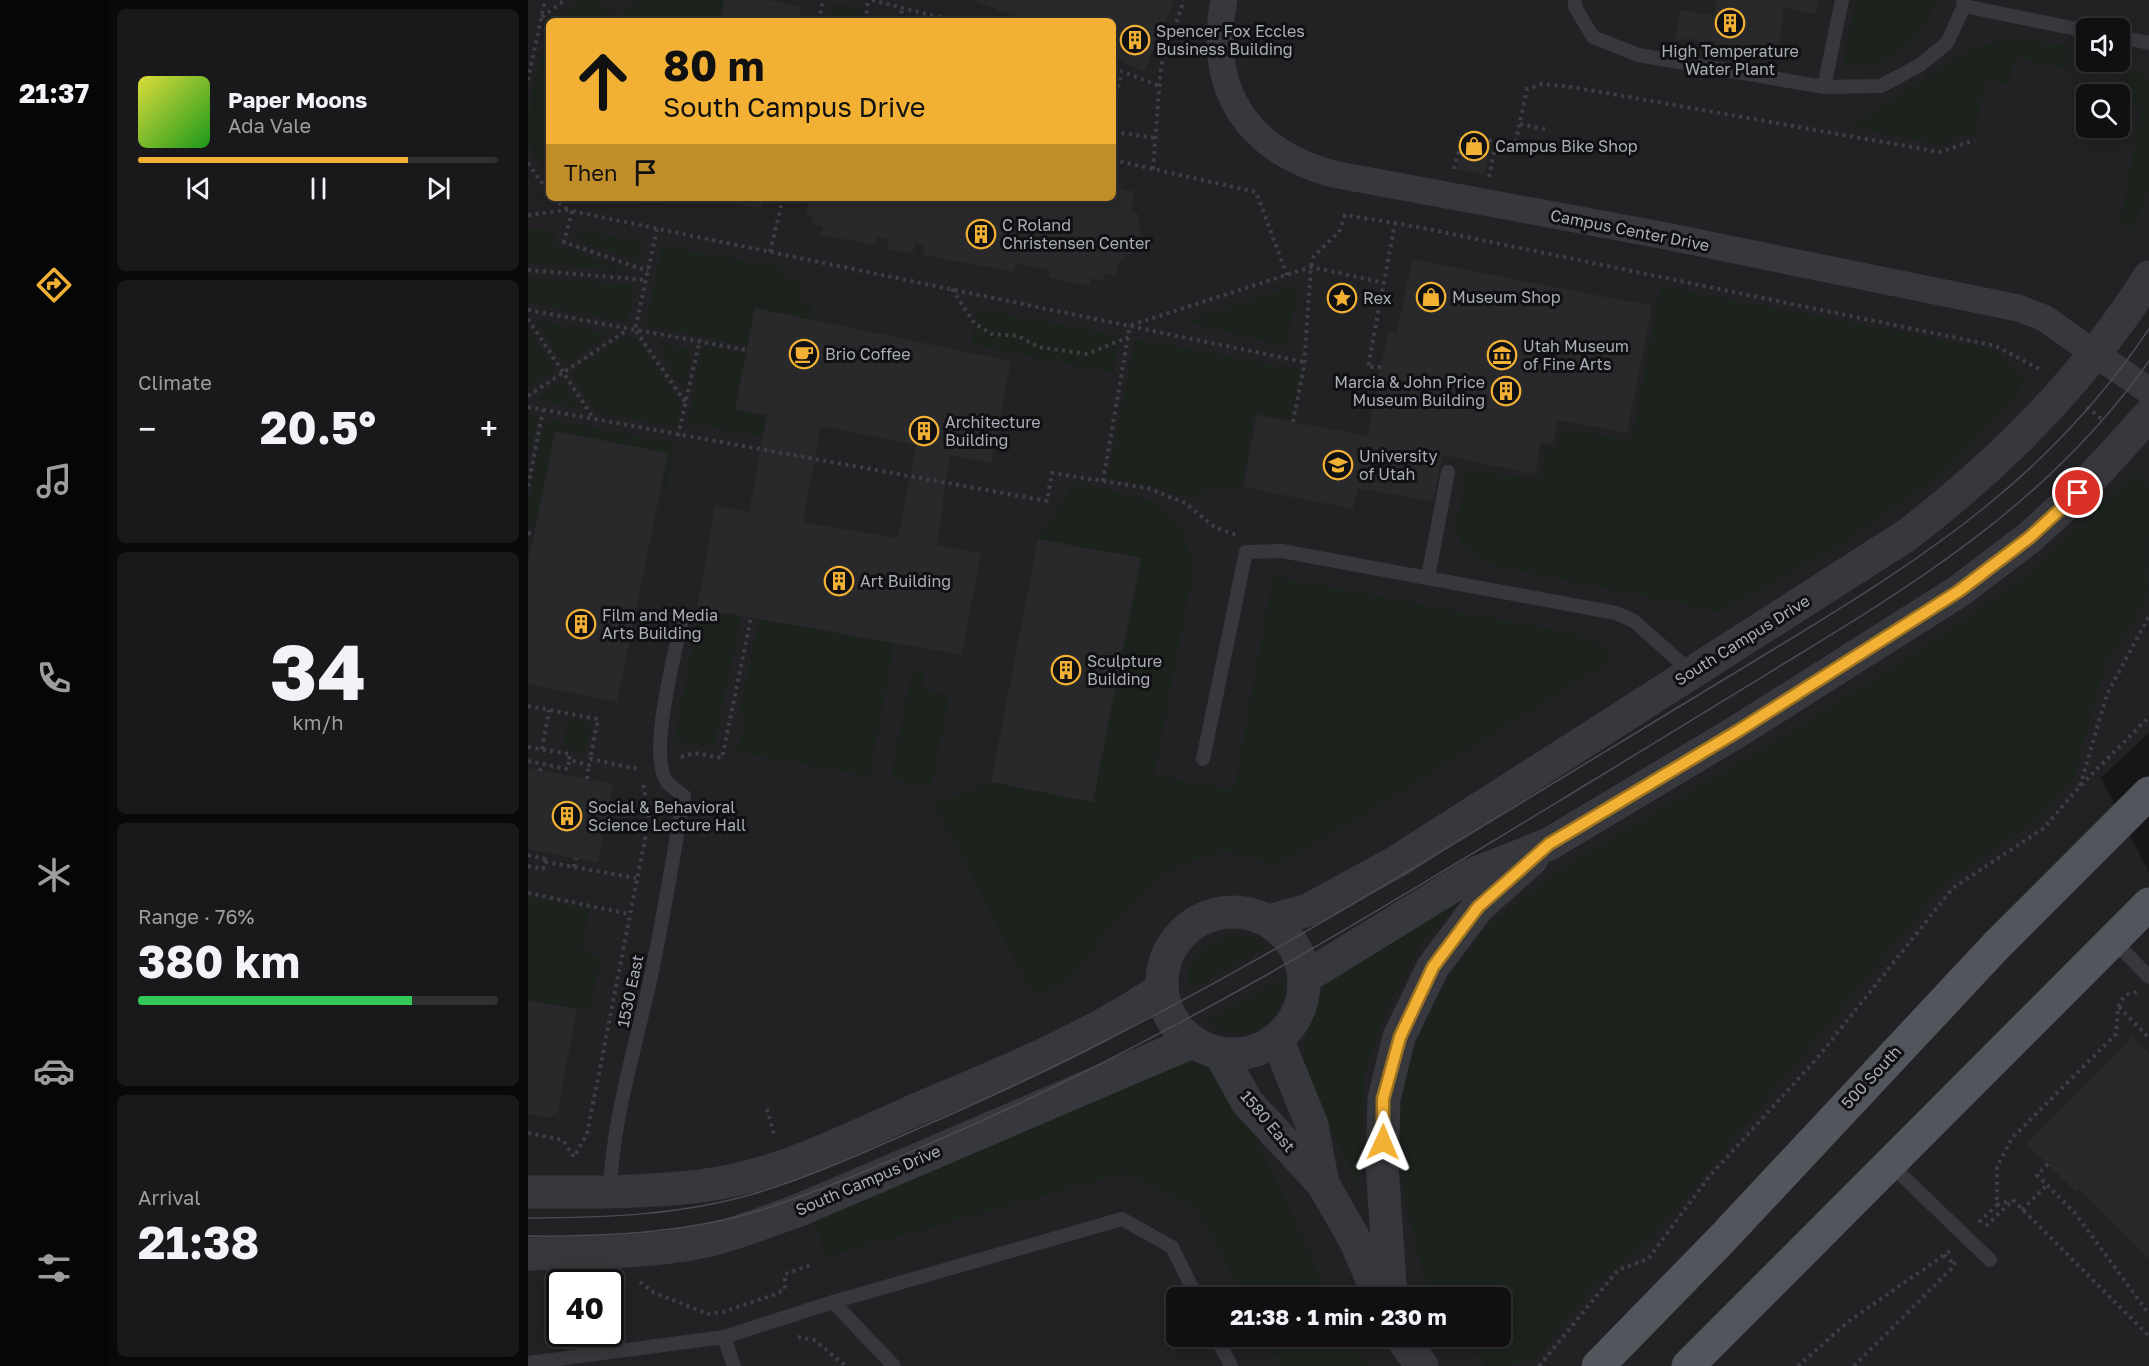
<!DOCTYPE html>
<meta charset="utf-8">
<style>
body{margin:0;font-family:"Golos Text",sans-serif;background:#19191b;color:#f1f3f6;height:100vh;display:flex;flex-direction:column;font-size:22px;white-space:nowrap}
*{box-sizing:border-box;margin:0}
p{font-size:20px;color:#9c9d9f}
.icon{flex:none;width:33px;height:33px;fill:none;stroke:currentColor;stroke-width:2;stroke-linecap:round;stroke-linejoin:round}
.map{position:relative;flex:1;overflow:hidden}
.panel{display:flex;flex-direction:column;gap:9px;padding:9px;background:#09090a;width:420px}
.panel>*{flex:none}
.top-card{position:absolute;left:18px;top:18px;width:570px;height:183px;border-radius:9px;box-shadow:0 3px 15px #0003,0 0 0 2px #303032;background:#f2b134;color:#111;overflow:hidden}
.controls{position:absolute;left:1548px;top:18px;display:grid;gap:12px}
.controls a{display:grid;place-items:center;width:54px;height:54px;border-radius:9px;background:#101012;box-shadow:0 3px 15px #0003,0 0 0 2px #303032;font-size:30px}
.speed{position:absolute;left:18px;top:1269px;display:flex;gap:12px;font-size:30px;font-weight:700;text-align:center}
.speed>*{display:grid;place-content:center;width:78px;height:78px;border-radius:50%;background:#101012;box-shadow:0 3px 15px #0003,0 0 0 2px #303032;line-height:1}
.speed .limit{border:3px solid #111;border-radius:9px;background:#fff;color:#111}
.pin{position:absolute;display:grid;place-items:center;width:51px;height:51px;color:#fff;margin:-26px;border:3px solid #fff;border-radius:50%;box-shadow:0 2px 6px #0007}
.me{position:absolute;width:66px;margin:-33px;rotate:1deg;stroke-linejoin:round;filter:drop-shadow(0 0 4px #0008)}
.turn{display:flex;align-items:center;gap:21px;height:126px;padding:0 18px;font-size:27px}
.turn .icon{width:78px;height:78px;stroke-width:2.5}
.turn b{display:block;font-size:42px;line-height:51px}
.then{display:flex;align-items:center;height:57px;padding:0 18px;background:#0003;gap:12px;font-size:22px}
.big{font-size:45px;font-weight:700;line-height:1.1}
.panel .widget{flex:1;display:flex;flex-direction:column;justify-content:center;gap:9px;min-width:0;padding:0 21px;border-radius:9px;background:#19191b}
.panel .dial{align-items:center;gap:0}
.dial b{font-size:78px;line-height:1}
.song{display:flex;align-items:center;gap:18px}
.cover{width:72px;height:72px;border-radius:9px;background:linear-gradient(135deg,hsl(60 70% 55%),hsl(120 70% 35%))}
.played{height:6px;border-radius:3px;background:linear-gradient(90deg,#f2b134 75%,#303032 75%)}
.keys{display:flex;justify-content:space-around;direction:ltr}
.heat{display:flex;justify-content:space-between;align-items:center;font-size:33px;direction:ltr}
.charge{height:9px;border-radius:4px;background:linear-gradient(90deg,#34c759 76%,#303032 0)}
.trip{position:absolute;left:638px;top:1287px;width:345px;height:60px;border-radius:9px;background:#101012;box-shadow:0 3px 15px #0003,0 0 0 2px #303032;font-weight:700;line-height:60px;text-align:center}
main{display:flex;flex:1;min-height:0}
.menu{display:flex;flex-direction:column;width:108px;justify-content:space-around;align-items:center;background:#060607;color:#9c9d9f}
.menu .icon{width:42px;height:42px}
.menu .current{color:#f2b134}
.menu b{font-size:27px;color:#f1f3f6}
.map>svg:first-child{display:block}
</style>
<main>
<nav class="menu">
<b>21:37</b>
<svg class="icon current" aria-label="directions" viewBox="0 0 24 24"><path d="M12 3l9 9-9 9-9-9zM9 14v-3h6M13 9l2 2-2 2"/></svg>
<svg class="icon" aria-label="music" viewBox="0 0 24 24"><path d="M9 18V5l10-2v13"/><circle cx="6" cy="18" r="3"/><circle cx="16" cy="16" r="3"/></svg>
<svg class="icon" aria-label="phone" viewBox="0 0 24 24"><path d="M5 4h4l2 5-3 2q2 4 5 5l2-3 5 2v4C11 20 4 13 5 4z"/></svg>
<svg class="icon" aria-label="climate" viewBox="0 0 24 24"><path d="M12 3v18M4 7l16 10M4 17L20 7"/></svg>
<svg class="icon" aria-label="car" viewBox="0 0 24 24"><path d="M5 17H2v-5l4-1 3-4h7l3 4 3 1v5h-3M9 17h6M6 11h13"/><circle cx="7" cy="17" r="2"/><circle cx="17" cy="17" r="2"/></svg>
<svg class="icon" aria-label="filters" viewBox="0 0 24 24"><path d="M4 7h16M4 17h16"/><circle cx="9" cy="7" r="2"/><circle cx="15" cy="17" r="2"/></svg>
</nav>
<section class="panel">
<div class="widget">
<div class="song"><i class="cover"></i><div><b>Paper Moons</b><p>Ada Vale</p></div></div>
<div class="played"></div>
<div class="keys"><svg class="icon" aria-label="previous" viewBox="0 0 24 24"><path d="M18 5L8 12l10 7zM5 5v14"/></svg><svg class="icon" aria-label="pause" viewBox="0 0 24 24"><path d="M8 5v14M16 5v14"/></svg><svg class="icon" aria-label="next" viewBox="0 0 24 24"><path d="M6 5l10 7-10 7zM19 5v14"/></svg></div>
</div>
<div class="widget"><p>Climate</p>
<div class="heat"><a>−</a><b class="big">20.5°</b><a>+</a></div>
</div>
<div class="widget dial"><b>34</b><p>km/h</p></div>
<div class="widget"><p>Range · 76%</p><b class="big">380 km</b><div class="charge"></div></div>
<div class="widget"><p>Arrival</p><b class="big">21:38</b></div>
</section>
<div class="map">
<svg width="1621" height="1366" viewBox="0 0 1621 1366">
<rect width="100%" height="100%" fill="#161618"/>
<path fill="#222225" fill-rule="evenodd" d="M0 0H1621V733L1573 778 1621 872V1366H0ZM21 21H585V198H21ZM1558 28H1592V62H1558ZM1558 94H1592V128H1558ZM32 1282H82V1334H32ZM648 1298H972V1336H648Z"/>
<g fill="#1c231d">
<polygon points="51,0 67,0 89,20 110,0 196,0 192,21 29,21"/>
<path d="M1328 0H1408C1398 27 1377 55 1348 64 1337 67 1325 65 1314 66Z"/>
<polygon points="307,3 335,11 334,21 305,21"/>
<path d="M21 37V172C13 163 2 153 0 141 0 109 6 64 21 37Z"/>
<polygon points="1479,39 1542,45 1541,69 1487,58 1481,84 1456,81 1448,136 1429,136 1415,145 1323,127 1427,59 1444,49"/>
<polygon points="1611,71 1621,80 1621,188 1604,231 1592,223 1614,106 1592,99 1590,94 1593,78"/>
<polygon points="86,198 134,198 133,206"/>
<polygon points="0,229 15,229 27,234 26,244 106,272 0,263"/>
<polygon points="52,230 113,242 110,261 49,240"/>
<polygon points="134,246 256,268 255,279 273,283 270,300 286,303 283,320 227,308 219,345 118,325"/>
<polygon points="0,278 106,285 100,322 0,303"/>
<polygon points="771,284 758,346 656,321"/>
<polygon points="1133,286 1465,350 1497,380 1484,402 1415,473 1312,545 1191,612 955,563 933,543 928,525 939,471 1012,479 1019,448 1029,449 1033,429 1104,440"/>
<polygon points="450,309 593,336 584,373 443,344"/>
<polygon points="7,320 82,334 37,365"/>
<polygon points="0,328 28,370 0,388"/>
<polygon points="95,338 109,339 153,405 149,427 68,412 43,373"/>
<polygon points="607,339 773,370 763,420 727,412 714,487 687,486 663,498 621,485 580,478"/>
<polygon points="138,345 164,350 156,390 130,350"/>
<polygon points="175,346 218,354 207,409 239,415 235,437 160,423"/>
<polygon points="34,381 50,403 45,407 7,400"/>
<polygon points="0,415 10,417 3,450 0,445"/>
<polygon points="26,420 146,443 139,488 133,486 140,454 27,431 8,527 0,525 0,509 15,428"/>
<polygon points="1609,471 1621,487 1620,595 1600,631 1577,665 1546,778 1511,818 1424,879 1404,898 1125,1237 1063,1289 1010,1357 982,1366 958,1366 932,1337 972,1336 972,1298 906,1298 896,1279 875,1189 871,1128 877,1075 899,1016 922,976 962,923 1034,868 1262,732 1392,650 1500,575"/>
<polygon points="548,481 626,502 654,531 666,568 626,775 706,790 745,576 1059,636 1078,649 1084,660 828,820 747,865 695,850 637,872 593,913 545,977 506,996 406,804 463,782 565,801 613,558 510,539"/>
<polygon points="172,608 213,616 186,747 146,740"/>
<polygon points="231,619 367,643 341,776 209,752 218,717 211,715"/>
<polygon points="385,668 397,671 394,689 422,695 403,787 362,779"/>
<polygon points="40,718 63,723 58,752 35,748"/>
<polygon points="945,888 893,944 858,1011 837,1071 831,1188 774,1068 777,1042 787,1009 802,978"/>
<polygon points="0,897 62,909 53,952 73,956 62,1010 0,1000"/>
<path d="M707 934 726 938 739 946 670 986 668 984 660 988C656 957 680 940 707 934Z"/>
<path d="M757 977C758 1023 717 1050 678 1022Z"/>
<polygon points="658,1062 678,1064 701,1078 802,1297 715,1297 669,1210 598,1173 297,1257 287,1221"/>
<polygon points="736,1337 820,1337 840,1366 752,1366"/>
</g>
<g fill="#29292c" fill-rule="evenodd">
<polygon points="196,0 241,0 273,7 270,21 192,21"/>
<polygon points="444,0 646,0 616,72 585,58 585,21 498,21"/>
<polygon points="1189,0 1290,0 1288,14 1256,8 1249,57 1231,50 1230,53 1213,47 1212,50 1195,44 1194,47 1184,45 1184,42 1176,40 1176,43 1158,37 1157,40 1147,38 1152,10 1186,16"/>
<polygon points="935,142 962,147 957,175 929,169"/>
<polygon points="585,180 595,182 593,189 605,191 604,213 611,214 612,239 603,255 596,254 595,261 592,261 588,275 577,273 575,281 563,278 562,286 521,278 522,270 488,264 486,272 395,255 396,246 387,244 385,252 381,253 360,249 359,239 349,237 347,245 293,235 295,227 284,224 285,217 277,215 281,198 585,198"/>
<polygon points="182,198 235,198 233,209"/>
<polygon points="884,259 1124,306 1099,433 1030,420 1025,444 1013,442 1007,474 914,455 905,502 830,488 825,509 715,487 729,415 839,436 860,331 869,333"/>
<path d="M227 308 483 361 464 463 422 455 409 545 453 553 434 655 169 608 187 505 221 512 239 415 207 409ZM293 426 388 445 370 538 275 522Z"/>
<polygon points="27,431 140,453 89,702 0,684 0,564"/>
<polygon points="510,539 613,558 565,802 463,782"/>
<polygon points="0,768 85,784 70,863 0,849"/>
<polygon points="0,1000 49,1009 29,1115 24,1114 23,1118 0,1114"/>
<polygon points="1604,1037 1621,1054 1621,1258 1551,1189 1548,1192 1499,1144"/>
</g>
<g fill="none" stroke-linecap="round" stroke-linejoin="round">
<g stroke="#3d3f44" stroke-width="4" stroke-dasharray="3 4.5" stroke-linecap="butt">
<polyline points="344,0 426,21"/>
<polyline points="14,17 37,0"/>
<polyline points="291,21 295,0"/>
<polyline points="338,21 340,0"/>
<polyline points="372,21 374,8"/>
<polyline points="585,68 631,86"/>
<polyline points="0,80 17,0"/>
<polyline points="585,109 594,72"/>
<polyline points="992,124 1021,130"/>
<polyline points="586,132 628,138"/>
<polyline points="585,143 585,131"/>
<polyline points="585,160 728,192 759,275"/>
<polyline points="0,163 21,193"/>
<polyline points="625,169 633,66 656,0"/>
<polyline points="926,169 935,136 987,145 999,89 1014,84 1044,87 1412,152 1447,140"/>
<polyline points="961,177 968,142"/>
<polyline points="25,198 39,209"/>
<polyline points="44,211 36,242 120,271"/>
<polyline points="0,215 39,210 776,362"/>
<polyline points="129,229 107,330 158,403"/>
<polyline points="242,252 255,198"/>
<polyline points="0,270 118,280"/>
<polyline points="424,289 447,324 464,334 491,336 510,347 559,354 600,337"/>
<polyline points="0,310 218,350"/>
<polyline points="0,319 66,419"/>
<polyline points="603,325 783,267 857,283"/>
<polyline points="853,367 840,367 867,223"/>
<polyline points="0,396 99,330"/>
<polyline points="0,407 519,501 524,473 619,488 657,503 688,528 709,535"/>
<polyline points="1559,407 1576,421"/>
<polyline points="765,422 776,366 783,267 786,256 811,232 817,215 890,227 1468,346 1513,370"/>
<polyline points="150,436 172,339"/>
<polyline points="575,481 602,325"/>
<polyline points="0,486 15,410"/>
<polyline points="0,533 6,534"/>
<polyline points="0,706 70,719 62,759"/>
<polyline points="0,747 42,754 41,760 61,765 62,759 111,769"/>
<polyline points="14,749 21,710"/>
<polyline points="153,757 166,753 194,758 223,618"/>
<polyline points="0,761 40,769 41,760"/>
<polyline points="12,771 14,764"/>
<polyline points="59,779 61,765"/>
<polyline points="1552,786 1579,694 1621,616"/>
<polyline points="0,855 17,859 17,862"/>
<polyline points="0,866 15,869 17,862 108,878"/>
<polyline points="46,867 48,858"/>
<polyline points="0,893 101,914"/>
<polyline points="1591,1007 1621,1038"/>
<polyline points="239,1109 247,1138"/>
<polyline points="0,1133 35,1140 46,1157 59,1134 121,819 115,783"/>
<polyline points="1520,1164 1509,1175 1547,1213 1621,1314"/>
<polyline points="1469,1205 1484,1200"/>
<polyline points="1494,1210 1519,1185"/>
<polyline points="1451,1222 1469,1205 1469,1167 1484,1138 1588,1034 1590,1007 1597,995 1609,992"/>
<polyline points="1458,1226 1485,1200 1621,1336"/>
<polyline points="1416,1255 1426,1264"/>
<polyline points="112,1282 125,1292 180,1314 195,1312 248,1294 257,1289 257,1274 286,1264"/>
<polyline points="270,1337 286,1340 318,1366"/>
<polyline points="1011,1366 1090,1270 1120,1259 1181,1177 1290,1057 1425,888 1516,828 1552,786 1621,717"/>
<polyline points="1270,1366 1321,1321 1422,1251"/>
<polyline points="1326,1366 1424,1268 1429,1258"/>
</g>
<g stroke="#37383d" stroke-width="14">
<polyline points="1047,0 1047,7 1065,37 1110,55 1296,87"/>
<polyline points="1314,0 1296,87 1353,86 1392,65 1419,43 1436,6 1435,0"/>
<polyline points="1436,6 1558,31"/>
<polyline points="1592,37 1621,43"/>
<polyline points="900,577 920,472"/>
<polyline points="675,759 718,552 754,551 1088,613 1106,621 1162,671"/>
<polyline points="1585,940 1621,977"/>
<polyline points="1362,1164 1462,1260"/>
<path d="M82 1192C84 1125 104 1059 119 994 134 929 144 862 156 796 151 792 143 787 139 782 119 754 148 652 154 618"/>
<polyline points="305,1302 366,1366"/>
<polyline points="688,1336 703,1366"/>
<polyline points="196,1337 206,1366"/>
<polyline points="0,1363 196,1337 305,1302 594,1219 644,1247 669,1298"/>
</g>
<path stroke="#37383d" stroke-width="27" d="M696 0C679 89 718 150 805 174L1133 235 1490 308 1516 318 1621 391"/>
<g stroke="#37383d" stroke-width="33">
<circle cx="705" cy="983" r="71"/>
<path d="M741 921 780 910 868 862 1379 535C1474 462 1557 379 1621 277"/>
<polyline points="776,978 943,875 1021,844 1210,731 1431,591 1502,537 1550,493 1621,415"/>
<polyline points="749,1039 784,1125 795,1184"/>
<polyline points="692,1053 719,1102 795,1184 827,1240 852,1298"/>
<path d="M0 1192C57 1192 115 1193 172 1186 248 1177 317 1141 385 1111 470 1075 557 1041 633 989"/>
<path d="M0 1254C59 1253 120 1253 178 1241 209 1234 239 1221 269 1211L664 1042"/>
<polyline points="863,1298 854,1164 856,1099 871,1037 905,967 950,907 1004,859"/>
<polyline points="872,1336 894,1366"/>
</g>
<g stroke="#53555c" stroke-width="33">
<polyline points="1070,1366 1193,1240 1467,947 1621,793"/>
<polyline points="1160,1366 1621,904"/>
</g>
<g stroke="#4a4c52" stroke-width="1.5">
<path d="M0 1218C75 1218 153 1215 225 1194 289 1175 349 1146 410 1120 628 1025 830 903 1032 779 1105 735 1178 690 1251 646 1400 555 1521 478 1621 329"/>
<path d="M0 1236C78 1237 158 1233 233 1210 296 1190 357 1163 417 1137 646 1038 857 907 1069 778 1136 737 1203 696 1270 655 1405 573 1529 492 1621 361"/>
</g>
</g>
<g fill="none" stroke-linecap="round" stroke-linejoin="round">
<g stroke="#9d7322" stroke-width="15">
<polyline id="route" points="855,1142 855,1099 872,1037 905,967 950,907 1021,844 1210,731 1431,591 1502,537 1550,493"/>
</g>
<use href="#route" stroke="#f2b134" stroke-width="10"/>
</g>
<defs>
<g id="building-ring" transform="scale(1.5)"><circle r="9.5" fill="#111113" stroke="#f2b134" stroke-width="1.5"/><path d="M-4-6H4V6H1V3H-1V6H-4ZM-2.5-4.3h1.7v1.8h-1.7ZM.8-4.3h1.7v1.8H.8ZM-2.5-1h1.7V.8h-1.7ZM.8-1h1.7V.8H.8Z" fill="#f2b134"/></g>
<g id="shop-ring" transform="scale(1.5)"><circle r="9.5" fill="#111113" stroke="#f2b134" stroke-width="1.5"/><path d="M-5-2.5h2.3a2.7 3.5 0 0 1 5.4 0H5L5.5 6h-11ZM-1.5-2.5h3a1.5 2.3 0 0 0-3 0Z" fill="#f2b134"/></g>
<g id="sight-ring" transform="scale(1.5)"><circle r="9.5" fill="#111113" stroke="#f2b134" stroke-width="1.5"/><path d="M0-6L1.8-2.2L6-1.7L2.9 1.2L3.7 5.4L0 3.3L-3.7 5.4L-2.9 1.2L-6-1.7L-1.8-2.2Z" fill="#f2b134"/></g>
<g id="cafe-ring" transform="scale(1.5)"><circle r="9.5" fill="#111113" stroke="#f2b134" stroke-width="1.5"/><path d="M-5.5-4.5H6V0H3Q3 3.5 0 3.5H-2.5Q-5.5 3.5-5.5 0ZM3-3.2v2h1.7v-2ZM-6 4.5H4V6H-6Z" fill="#f2b134"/></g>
<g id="museum-ring" transform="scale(1.5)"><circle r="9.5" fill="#111113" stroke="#f2b134" stroke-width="1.5"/><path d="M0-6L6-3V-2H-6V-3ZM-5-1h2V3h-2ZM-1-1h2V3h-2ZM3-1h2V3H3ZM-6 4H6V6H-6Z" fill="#f2b134"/></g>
<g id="university-ring" transform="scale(1.5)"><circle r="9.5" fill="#111113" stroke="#f2b134" stroke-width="1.5"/><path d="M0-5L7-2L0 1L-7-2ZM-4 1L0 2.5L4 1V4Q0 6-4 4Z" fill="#f2b134"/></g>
</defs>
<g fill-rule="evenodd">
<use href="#building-ring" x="1202" y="23"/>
<use href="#building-ring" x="607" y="40"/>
<use href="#shop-ring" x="946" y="146"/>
<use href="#building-ring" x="453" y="234"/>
<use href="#shop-ring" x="903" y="297"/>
<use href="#sight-ring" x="814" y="298"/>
<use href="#cafe-ring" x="276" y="354"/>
<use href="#museum-ring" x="974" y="355"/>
<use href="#building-ring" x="978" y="391"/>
<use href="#building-ring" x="396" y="431"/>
<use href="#university-ring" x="810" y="465"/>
<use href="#building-ring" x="311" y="581"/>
<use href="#building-ring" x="53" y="624"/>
<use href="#building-ring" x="538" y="670"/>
<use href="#building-ring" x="39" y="816"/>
</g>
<g text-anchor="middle" stroke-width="6" stroke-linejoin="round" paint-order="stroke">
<g font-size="16" fill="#a8adb8" stroke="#111113" text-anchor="start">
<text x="628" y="37">Spencer Fox Eccles<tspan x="628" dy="18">Business Building</tspan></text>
<text x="1202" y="57" text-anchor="middle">High Temperature<tspan x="1202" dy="18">Water Plant</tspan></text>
<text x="967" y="152">Campus Bike Shop</text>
<text x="474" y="231">C Roland<tspan x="474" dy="18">Christensen Center</tspan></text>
<text x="924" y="303">Museum Shop</text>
<text x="835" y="304">Rex</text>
<text x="995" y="352">Utah Museum<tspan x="995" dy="18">of Fine Arts</tspan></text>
<text x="297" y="360">Brio Coffee</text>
<text x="957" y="388" text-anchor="end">Marcia &amp; John Price<tspan x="957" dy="18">Museum Building</tspan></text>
<text x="417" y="428">Architecture<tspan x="417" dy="18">Building</tspan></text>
<text x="831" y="462">University<tspan x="831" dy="18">of Utah</tspan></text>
<text x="332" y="587">Art Building</text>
<text x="74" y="621">Film and Media<tspan x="74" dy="18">Arts Building</tspan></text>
<text x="559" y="667">Sculpture<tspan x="559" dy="18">Building</tspan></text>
<text x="60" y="813">Social &amp; Behavioral<tspan x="60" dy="18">Science Lecture Hall</tspan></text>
</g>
<g font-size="16" fill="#a8adb8" stroke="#111113">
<text transform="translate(1102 230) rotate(11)" y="6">Campus Center Drive</text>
<text transform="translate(1214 640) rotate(-32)" y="6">South Campus Drive</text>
<text transform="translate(102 991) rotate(-78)" y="6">1530 East</text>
<text transform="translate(1343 1077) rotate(-47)" y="6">500 South</text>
<text transform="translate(740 1121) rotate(50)" y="6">1580 East</text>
<text transform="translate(340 1180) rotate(-23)" y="6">South Campus Drive</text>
</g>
</g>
</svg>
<div class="controls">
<a><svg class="icon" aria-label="sound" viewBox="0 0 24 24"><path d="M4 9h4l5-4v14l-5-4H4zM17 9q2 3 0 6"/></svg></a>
<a><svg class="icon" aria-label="search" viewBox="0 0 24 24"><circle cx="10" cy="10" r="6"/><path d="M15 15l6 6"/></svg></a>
</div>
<div class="speed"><div class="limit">40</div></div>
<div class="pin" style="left:1550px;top:493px;background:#d93025"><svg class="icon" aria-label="arrive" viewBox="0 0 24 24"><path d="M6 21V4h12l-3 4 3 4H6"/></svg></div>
<svg class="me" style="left:855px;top:1142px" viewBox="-20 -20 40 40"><path d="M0-17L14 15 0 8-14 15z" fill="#f2b134" stroke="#fff" stroke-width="4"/></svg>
<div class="trip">21:38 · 1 min · 230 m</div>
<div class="top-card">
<div class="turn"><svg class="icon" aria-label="ahead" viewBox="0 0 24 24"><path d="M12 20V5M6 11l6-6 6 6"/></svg><div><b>80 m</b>South Campus Drive</div></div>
<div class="then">Then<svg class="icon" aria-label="arrive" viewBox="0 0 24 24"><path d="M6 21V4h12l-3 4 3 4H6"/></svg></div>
</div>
</div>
</main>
